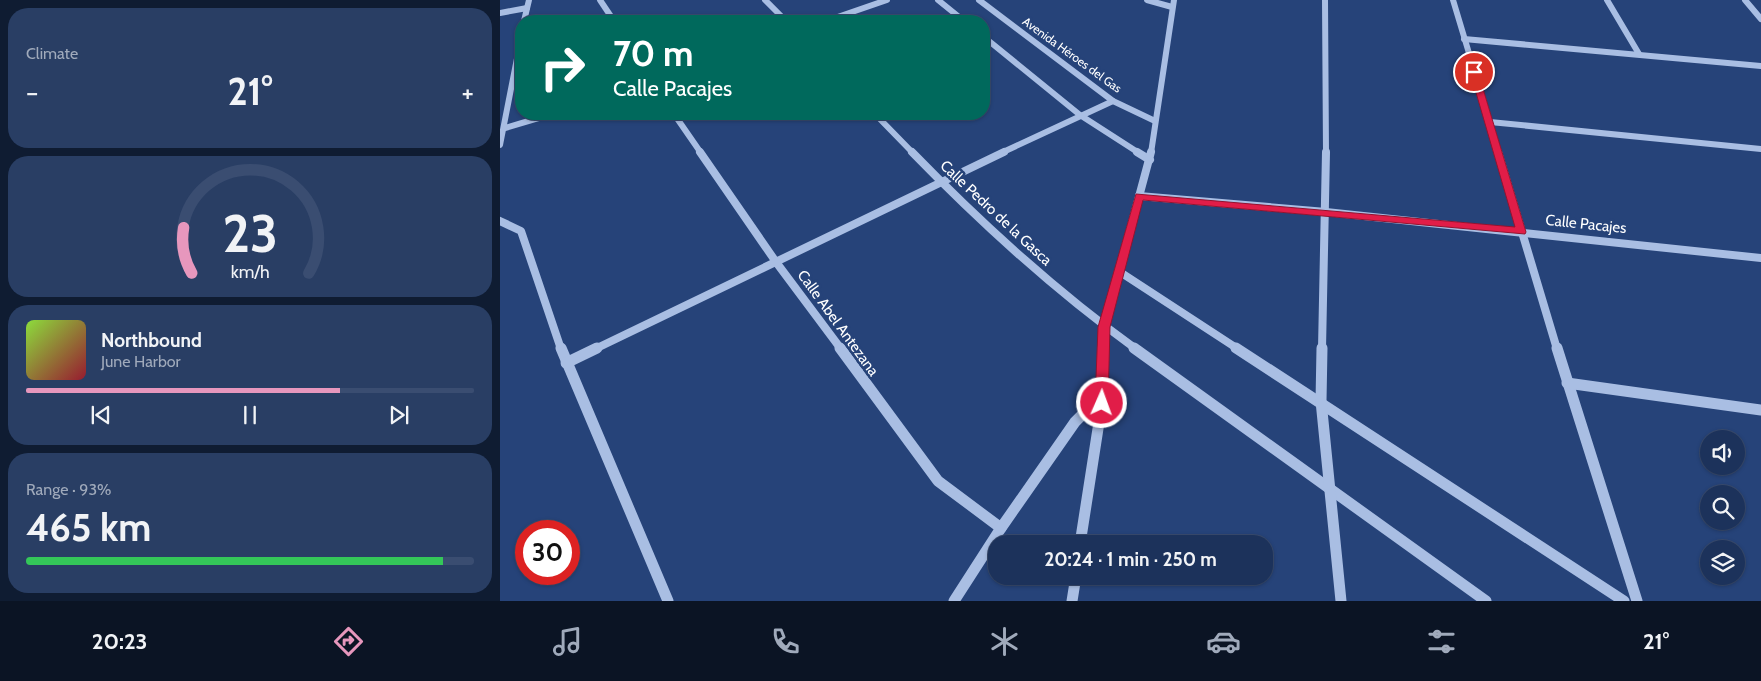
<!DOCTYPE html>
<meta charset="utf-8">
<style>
body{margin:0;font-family:Cabin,sans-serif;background:#293e64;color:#f1f3f6;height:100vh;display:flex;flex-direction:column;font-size:19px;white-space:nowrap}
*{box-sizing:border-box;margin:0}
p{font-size:16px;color:#a0aabb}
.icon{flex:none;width:28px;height:28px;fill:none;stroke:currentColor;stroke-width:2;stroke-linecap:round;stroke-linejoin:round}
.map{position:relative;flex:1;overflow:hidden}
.sheet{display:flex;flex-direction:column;gap:8px;padding:8px;background:#0f1c32;width:500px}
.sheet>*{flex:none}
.banner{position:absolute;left:15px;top:15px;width:475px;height:105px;border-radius:20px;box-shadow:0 1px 4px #0004,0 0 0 1px #3a4d71;background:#00695c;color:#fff;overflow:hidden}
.buttons{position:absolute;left:1200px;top:430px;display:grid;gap:10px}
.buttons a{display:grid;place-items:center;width:45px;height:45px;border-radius:50%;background:#1c325b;box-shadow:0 1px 4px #0004,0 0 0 1px #3a4d71;font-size:25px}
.speed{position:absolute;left:15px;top:520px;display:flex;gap:10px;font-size:25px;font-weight:700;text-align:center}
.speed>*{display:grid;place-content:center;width:65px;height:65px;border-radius:50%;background:#1c325b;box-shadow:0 1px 4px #0004,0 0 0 1px #3a4d71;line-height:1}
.speed .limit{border:8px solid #d22;background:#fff;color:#111}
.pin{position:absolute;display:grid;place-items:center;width:42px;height:42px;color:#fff;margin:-21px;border:2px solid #fff;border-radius:50%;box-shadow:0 1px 5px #0007}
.me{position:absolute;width:55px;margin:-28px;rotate:2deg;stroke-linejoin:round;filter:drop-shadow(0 0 4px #0008)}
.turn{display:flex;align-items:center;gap:18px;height:105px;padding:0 15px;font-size:22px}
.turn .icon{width:65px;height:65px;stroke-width:2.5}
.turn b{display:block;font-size:35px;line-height:42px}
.big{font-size:38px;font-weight:800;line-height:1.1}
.sheet .widget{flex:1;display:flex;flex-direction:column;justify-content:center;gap:8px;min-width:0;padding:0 18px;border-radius:20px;background:#293e64}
.sheet .dial{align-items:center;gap:0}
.dial svg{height:130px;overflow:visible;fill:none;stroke:#3a4d71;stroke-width:7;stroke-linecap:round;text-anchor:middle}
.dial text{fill:#f1f3f6;stroke:none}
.song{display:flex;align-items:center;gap:15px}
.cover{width:60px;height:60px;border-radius:8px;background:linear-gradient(135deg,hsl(90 70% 55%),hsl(350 70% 35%))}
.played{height:5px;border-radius:2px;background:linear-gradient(90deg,#e797bd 70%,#3a4d71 70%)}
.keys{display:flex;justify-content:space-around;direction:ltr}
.heat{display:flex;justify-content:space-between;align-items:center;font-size:28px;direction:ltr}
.charge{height:8px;border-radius:4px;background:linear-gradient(90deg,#34c759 93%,#3a4d71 0)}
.trip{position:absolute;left:488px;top:535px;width:285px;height:50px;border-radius:20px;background:#1c325b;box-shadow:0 1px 4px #0004,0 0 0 1px #3a4d71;font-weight:800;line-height:50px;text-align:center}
.tabs{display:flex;height:80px;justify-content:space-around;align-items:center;background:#0b1424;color:#a0aabb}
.tabs .icon{width:35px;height:35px}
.tabs .current{color:#e797bd}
.tabs b{font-size:22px;color:#f1f3f6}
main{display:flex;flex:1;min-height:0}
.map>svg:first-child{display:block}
</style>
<main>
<section class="sheet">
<div class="widget"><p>Climate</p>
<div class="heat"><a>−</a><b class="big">21°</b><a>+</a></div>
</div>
<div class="widget dial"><svg viewBox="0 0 100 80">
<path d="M14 69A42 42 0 1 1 86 69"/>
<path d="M14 69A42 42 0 0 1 9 41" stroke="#e797bd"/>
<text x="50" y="56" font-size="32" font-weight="700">23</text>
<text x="50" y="72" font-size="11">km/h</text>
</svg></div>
<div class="widget">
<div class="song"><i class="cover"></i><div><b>Northbound</b><p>June Harbor</p></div></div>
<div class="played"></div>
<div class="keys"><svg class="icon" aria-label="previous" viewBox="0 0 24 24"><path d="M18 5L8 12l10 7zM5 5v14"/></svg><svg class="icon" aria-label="pause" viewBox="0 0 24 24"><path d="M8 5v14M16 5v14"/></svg><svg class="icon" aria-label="next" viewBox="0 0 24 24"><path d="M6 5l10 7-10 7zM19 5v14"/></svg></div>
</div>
<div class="widget"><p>Range · 93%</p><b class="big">465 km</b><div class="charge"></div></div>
</section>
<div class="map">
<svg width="1261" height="601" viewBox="0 0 1261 601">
<rect width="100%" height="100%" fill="#264379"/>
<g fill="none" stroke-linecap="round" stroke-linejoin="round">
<g stroke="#a9bee3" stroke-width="6">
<polyline points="100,0 114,21"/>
<polyline points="265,0 286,21"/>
<polyline points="438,0 464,21"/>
<polyline points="479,0 613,101 655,121"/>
<polyline points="647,0 672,7"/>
<polyline points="825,0 826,153"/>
<polyline points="953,0 999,153"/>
<polyline points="1107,0 1139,54"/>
<polyline points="1245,0 1261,19"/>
<polyline points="0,13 27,8"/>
<polyline points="24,21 29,0"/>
<polyline points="326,21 387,0"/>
<polyline points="484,37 580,115 639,153"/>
<polyline points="964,39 1261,66"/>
<polyline points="174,114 201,153"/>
<polyline points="375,114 413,153"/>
<polyline points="990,122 1261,149"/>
<polyline points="5,128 52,114"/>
<polyline points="0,145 21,38"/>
<polyline points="501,153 613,101"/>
<polyline points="651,153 674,0"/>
</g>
<g stroke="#a9bee3" stroke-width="8">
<polyline points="200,152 276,262 341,349"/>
<path d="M412 152C480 222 557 292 636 349"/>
<polyline points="637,152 650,160"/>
<polyline points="998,152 1057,349"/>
<polyline points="639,196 826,212 1261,258"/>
<polyline points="0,221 21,231 61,349"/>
<polyline points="620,272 738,349"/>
<polyline points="95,349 504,152"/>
<polyline points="603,349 604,327 651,152"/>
<polyline points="822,349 826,152"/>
</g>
<g stroke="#a9bee3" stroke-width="11">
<polyline points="61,348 168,601"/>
<polyline points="340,348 438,481 501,528"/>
<polyline points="634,348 986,601"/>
<polyline points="736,348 1124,601"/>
<polyline points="822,348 821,401 841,601"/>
<polyline points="1057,348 1137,601"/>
<polyline points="66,363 97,348"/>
<polyline points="1067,383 1261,410"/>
<polyline points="580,544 602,403 603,348"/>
<polyline points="454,601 501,528 575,422 589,408 602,403"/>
<polyline points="572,601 576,576"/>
</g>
</g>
<polygon fill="#e11d48" stroke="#92132f" points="974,70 978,72 1026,232 1025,234 643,200 610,327 608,403 602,408 597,407 595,403 598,327 636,194 1015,227 970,72"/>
<g text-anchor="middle" stroke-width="5" stroke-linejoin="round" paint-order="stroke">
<g font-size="12" fill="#fff" stroke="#264379">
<text transform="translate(572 55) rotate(36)" y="4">Avenida Héroes del Gas</text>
</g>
<g font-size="15" fill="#fff" stroke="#264379">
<text transform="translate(496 213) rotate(43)" y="5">Calle Pedro de la Gasca</text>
<text transform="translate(1086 224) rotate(6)" y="5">Calle Pacajes</text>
<text transform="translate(338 323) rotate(54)" y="5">Calle Abel Antezana</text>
</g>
</g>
</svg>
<div class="buttons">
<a><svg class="icon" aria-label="sound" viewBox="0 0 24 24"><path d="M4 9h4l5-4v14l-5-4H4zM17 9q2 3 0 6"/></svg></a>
<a><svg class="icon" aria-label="search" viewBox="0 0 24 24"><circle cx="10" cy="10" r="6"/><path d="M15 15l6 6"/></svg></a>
<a><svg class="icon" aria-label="layers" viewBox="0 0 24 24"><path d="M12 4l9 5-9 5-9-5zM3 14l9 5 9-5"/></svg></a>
</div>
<div class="speed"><div class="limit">30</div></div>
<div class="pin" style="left:974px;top:72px;background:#d93025"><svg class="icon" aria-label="arrive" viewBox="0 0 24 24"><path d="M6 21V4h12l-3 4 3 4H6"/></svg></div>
<svg class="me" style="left:602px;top:403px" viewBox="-20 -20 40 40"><circle r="17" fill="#e11d48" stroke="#fff" stroke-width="3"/><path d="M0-11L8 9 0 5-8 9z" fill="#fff"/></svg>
<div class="trip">20:24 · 1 min · 250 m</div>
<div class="banner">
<div class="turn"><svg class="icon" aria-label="right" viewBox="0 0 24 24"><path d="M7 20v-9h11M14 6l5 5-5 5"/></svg><div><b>70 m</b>Calle Pacajes</div></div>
</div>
</div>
</main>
<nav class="tabs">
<b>20:23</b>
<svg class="icon current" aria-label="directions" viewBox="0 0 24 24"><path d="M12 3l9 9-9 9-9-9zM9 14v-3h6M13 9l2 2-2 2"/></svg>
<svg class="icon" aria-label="music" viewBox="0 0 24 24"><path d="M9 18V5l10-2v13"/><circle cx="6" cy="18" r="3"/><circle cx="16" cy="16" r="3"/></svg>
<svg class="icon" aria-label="phone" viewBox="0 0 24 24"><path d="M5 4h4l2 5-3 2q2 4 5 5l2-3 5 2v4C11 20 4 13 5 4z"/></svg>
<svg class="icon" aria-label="climate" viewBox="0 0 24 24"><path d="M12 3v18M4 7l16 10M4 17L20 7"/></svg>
<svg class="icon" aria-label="car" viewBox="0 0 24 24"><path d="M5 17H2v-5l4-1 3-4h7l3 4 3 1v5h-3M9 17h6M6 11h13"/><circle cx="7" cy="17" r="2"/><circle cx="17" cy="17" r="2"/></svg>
<svg class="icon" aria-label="filters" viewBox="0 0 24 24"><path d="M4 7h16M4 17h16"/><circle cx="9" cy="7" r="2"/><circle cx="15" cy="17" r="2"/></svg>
<b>21°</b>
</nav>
